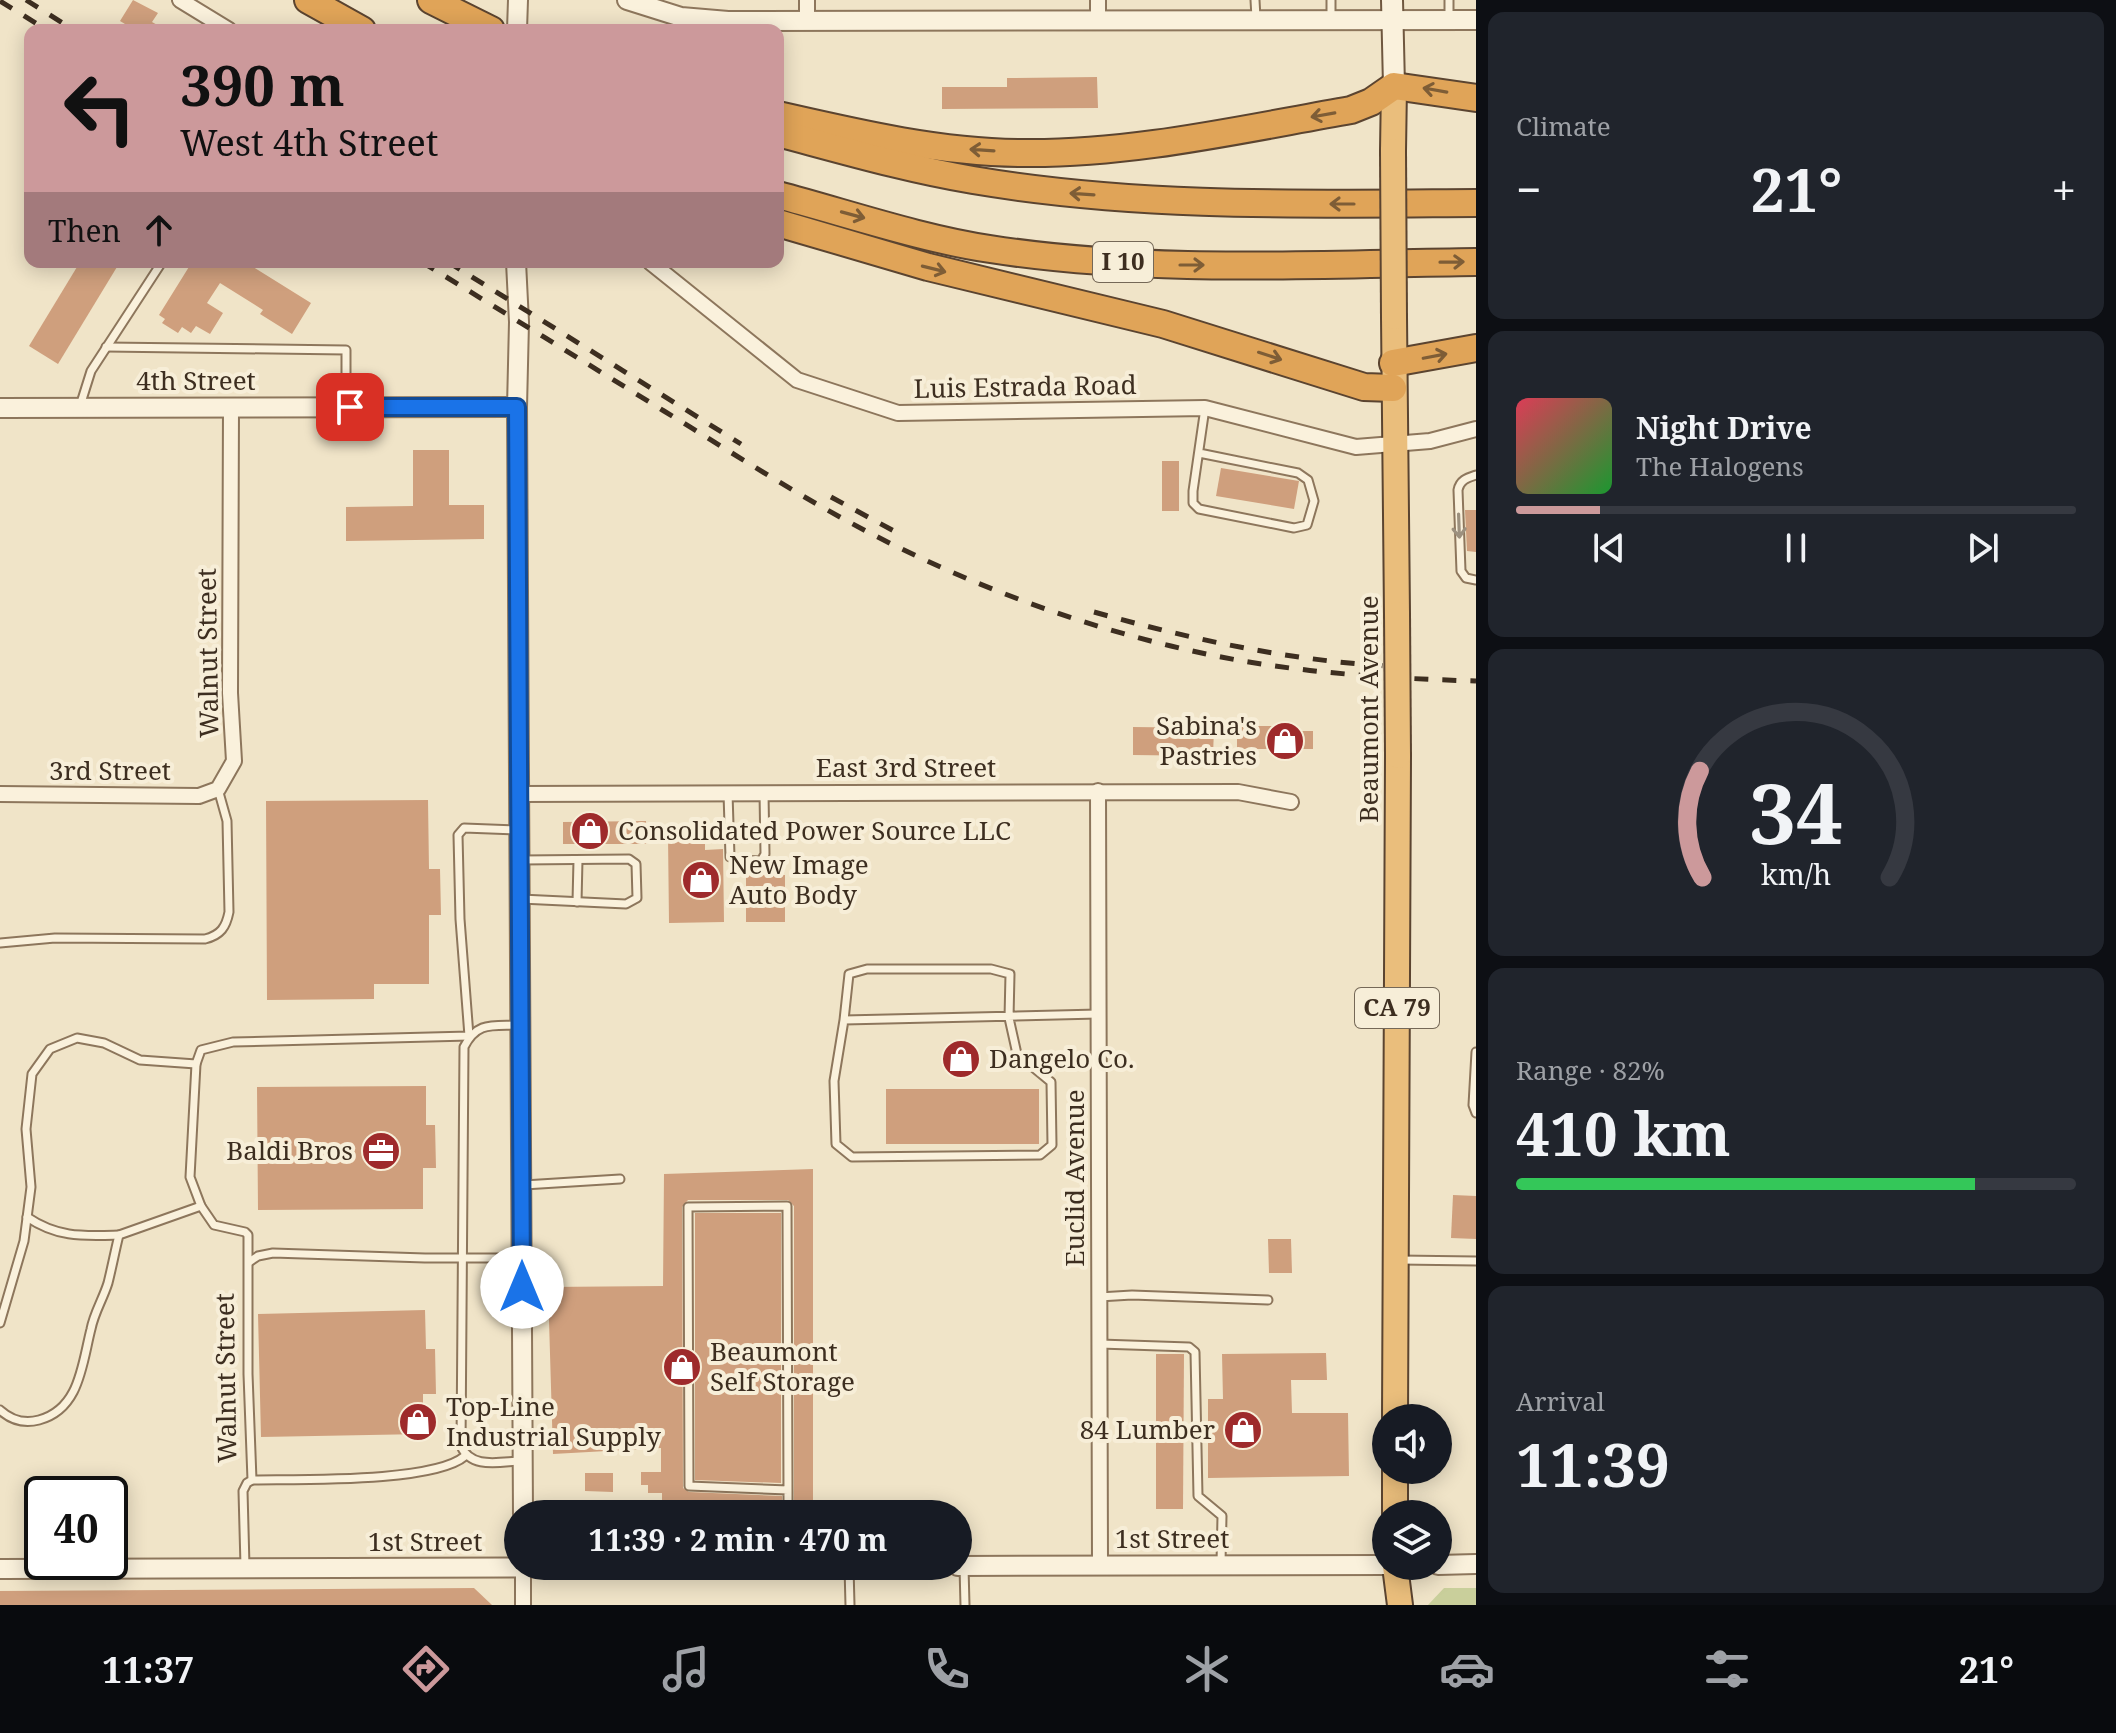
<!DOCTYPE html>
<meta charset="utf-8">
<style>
body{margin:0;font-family:"Noto Serif",serif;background:#20242c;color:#f1f3f6;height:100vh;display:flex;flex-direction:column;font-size:30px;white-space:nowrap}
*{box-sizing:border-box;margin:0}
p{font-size:26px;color:#9ea1a6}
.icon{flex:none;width:44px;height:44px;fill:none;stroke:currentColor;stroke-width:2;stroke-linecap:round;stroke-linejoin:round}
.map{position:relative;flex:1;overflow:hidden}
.drawer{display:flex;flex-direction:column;gap:12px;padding:12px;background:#0d0f14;width:640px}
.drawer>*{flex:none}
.guide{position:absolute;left:24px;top:24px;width:760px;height:244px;border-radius:16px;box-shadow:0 4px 20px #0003;background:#cc999b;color:#111;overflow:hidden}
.controls{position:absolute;left:1372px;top:1404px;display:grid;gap:16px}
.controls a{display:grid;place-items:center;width:80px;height:80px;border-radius:50%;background:#171b24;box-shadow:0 4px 20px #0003;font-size:40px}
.speed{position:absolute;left:24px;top:1476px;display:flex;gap:16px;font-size:40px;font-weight:700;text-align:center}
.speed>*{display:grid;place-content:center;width:104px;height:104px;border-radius:50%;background:#171b24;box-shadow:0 4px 20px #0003;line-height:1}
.speed .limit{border:4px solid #111;border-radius:12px;background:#fff;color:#111}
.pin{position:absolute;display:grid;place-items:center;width:68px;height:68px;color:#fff;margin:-34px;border-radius:16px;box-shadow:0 4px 12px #0006}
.me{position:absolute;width:88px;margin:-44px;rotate:0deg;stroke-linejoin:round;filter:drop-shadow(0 0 6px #0008)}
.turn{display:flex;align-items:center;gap:28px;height:168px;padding:0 24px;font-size:36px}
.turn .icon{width:104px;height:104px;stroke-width:2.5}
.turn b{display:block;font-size:56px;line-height:68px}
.then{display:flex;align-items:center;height:76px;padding:0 24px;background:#0003;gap:16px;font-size:30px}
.big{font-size:60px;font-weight:700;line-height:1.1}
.drawer .widget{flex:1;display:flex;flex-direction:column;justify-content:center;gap:12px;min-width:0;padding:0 28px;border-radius:16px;background:#20242c}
.drawer .dial{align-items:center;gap:0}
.dial svg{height:208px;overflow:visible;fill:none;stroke:#363941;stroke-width:7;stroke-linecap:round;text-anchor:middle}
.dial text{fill:#f1f3f6;stroke:none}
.song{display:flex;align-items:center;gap:24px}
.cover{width:96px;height:96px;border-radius:12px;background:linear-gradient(135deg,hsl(350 70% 55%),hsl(130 70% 35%))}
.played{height:8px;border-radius:4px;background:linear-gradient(90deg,#cc999b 15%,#363941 15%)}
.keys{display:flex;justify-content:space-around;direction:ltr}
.heat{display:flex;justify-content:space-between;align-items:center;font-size:44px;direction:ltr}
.charge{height:12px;border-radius:6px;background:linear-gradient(90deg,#34c759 82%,#363941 0)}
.trip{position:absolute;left:504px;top:1500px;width:468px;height:80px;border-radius:40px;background:#171b24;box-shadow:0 4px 20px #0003;font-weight:700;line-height:80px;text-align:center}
.tabs{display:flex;height:128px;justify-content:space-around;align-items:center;background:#090b0e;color:#9ea1a6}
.tabs .icon{width:56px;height:56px}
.tabs .active{color:#cc999b}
.tabs b{font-size:36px;color:#f1f3f6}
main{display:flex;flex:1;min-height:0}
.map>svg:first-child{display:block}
</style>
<main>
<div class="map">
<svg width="1476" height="1605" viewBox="0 0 1476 1605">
<rect width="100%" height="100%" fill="#f0e4c8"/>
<polygon fill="#c9cf9b" points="1444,1588 1476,1588 1476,1605 1428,1605"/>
<g fill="#cf9f7d">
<polygon points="133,0 158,13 152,22 166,30 135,30 120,21"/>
<polygon points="1097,77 1098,108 942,109 942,87 1007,87 1007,78"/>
<polygon points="80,262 120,262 58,364 29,346"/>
<polygon points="192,262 245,262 311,303 292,334 260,314 263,310 220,283 207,303 223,313 210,334 196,326 191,333 182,327 178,333 162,323 165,319 159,315"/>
<polygon points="413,450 449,450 449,505 484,505 484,539 346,541 346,507 413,506"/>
<rect x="1162" y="461" width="17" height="50"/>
<polygon points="1221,468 1299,481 1294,509 1216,496"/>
<polygon points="1465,510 1476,510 1476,552 1467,551"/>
<polygon points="1237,726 1272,726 1272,731 1313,731 1313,749 1237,749"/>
<polygon points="1133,727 1214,728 1213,756 1133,755"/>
<polygon points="428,800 429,869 440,869 441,915 429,915 429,984 374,984 374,999 267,1000 266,801"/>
<polygon points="646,821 646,844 563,844 563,822"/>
<polygon points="705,835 705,850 723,849 724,922 669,923 668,836"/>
<rect x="746" y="875" width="39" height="47"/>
<polygon points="426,1086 426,1125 435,1125 436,1168 423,1168 423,1209 258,1210 257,1087"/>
<rect x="886" y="1089" width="153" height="55"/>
<polygon points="813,1169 813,1514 794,1514 794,1206 788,1200 688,1200 682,1207 683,1488 689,1492 782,1496 782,1514 662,1514 662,1493 648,1493 648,1485 641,1485 641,1472 661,1472 661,1448 553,1454 548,1287 663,1286 664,1174"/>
<polygon points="1453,1195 1476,1196 1476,1239 1451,1238"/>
<polygon points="695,1213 781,1213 781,1483 695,1480"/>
<polygon points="1268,1239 1291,1239 1292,1273 1269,1273"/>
<polygon points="425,1310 426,1349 435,1349 436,1394 423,1394 423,1434 261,1437 258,1314"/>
<polygon points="1326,1353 1327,1380 1291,1380 1292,1413 1348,1413 1349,1476 1208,1478 1208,1399 1223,1399 1222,1354"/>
<polygon points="1156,1354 1184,1354 1183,1509 1156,1509"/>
<polygon points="585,1473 613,1473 613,1492 585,1491"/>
<polygon points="474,1588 492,1605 0,1605 0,1591"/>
</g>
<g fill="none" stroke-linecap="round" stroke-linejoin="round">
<g stroke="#8d765c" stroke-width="11">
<g id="service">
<polyline points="1255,0 1256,18"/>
<polyline points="1331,0 1331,18"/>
<polyline points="1449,18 1449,0"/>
<polyline points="106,347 346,350 346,404"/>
<polyline points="80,406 91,371 162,262"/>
<polyline points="1199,453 1298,473 1308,480 1314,501 1307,525 1294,528 1199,509 1193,503 1193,491 1205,408"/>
<path d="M1476 475C1467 478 1460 480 1458 490L1461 571 1466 578 1476 580"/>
<polyline points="728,793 730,857 737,860 761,861 765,854 764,793"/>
<polyline points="521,860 629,859 636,864 637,898 626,904 521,899"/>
<polyline points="577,902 578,860"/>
<path d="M0 943 55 938 205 939C221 935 226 927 229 912L227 821 218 789"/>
<polyline points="844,1020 849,974 867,969 991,969 1010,974 1009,1018 1017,1054 1051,1082 1052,1145 1040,1155 852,1157 836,1144 834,1081 844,1020 1098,1014"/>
<path d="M518 1025C493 1026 477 1021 464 1047L461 1446C471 1469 498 1462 520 1461"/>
<polyline points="1476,1052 1473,1105 1476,1113"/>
<polyline points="524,1185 620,1179"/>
<path d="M27 1217C58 1238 83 1236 119 1235"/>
<polyline points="1399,1260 1476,1261"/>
<polyline points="249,1262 258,1256 273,1253 425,1258 521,1258"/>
<polyline points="1099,1297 1132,1295 1268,1300"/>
<polyline points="0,1323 24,1241 31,1187 26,1129 32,1074 50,1049 77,1038 104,1043 140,1060 196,1064"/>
<polyline points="1100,1344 1189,1347 1195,1352 1198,1496 1222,1516 1221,1563"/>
<path d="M0 1410C11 1420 24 1424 39 1420 80 1409 82 1364 91 1329 94 1313 103 1299 108 1283 112 1267 115 1251 119 1235L201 1206"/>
<path d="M252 1480C296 1479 434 1483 465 1456"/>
<polyline points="788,1490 689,1486 688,1207 787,1206 788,1490 788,1514"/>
<polyline points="245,1566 243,1491 247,1483 252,1480 248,1374 248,1235 245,1232 214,1225 201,1206 190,1177 196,1064 201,1050 233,1042 469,1036 460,919 458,835 464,828 518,830"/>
<polyline points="849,1567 850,1605"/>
<polyline points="964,1567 965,1605"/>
</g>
</g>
<g stroke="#8d765c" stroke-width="18">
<g id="minor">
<polyline points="180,0 229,30"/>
<polyline points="807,0 807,21"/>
<polyline points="1098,0 1098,20"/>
<polyline points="650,262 797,380 898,413 1205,408 1356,447 1430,441 1476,429"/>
<polyline points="1098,791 1100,1565"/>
<polyline points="0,794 199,796 218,789 234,761 230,693 231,407"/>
<polyline points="520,794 1238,792 1291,802"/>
<polyline points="523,1605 523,1567"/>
</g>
</g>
<g stroke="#8d765c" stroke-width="22">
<g id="tertiary">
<polyline points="627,0 681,17 728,21 1476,20"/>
<polyline points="517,30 518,0"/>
<polyline points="516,262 519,322 517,407 523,1514"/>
<polyline points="0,408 517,407"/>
<polyline points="1438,1565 1476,1564"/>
<polyline points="958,1566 1386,1565"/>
<polyline points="0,1569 945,1566"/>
</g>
</g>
<g stroke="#6f573f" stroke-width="24">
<polyline id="secondary" points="1392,0 1394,86"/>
</g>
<g stroke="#5b4430" stroke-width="28">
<g id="trunk">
<polyline points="1393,151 1394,86"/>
<polyline points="1394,317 1397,614"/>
<polyline points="1395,1418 1398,756"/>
<polyline points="1395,1514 1395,1470"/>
<polyline points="1395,1566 1400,1605"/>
</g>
</g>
<g stroke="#5b4430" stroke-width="30">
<g id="motorway">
<polyline points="308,0 362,30"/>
<polyline points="431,0 491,30"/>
<path d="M778 115C857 133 937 152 1019 153 1130 155 1242 129 1351 110L1371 102 1394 86 1476 98"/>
<path d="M778 133C842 150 907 169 973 180 1139 208 1308 204 1476 203"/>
<path d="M778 195C846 213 922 239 990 249 1150 274 1315 264 1476 262"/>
<polyline points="778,223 928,267 1163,324 1364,387 1393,388"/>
<polyline points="1393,363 1476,348"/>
</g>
</g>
<use href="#service" stroke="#faf1dc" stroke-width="7"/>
<use href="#minor" stroke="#faf1dc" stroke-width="14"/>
<use href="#tertiary" stroke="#faf1dc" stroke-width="18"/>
<use href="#secondary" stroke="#faf1dc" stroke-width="20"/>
<use href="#trunk" stroke="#eabe7c" stroke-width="24"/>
<use href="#motorway" stroke="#e0a458" stroke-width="26"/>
<g stroke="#3d2e20" stroke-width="5" stroke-dasharray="14 14" stroke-linecap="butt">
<polyline points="26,0 74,30"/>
<polyline points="0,1 47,30"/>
<path d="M422 262C503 312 583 361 664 411 731 452 797 495 866 531 962 581 1066 621 1171 646 1272 671 1372 678 1476 681"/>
<polyline points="448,262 741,444"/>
<polyline points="831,497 894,531"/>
<path d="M1094 612C1197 641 1301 663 1408 667"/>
</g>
<g stroke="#5b4430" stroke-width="28" stroke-linecap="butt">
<g id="trunk-bridge">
<polyline points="1393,151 1394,317"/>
<polyline points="1397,614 1398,756"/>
</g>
</g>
<use href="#trunk-bridge" stroke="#eabe7c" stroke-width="24"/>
</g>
<defs><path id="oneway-shaft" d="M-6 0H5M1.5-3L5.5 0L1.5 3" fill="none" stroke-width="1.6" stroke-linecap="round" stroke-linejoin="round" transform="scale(2)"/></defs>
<g stroke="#7e5d36">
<use href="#oneway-shaft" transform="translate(1435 90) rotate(-170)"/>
<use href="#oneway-shaft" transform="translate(1323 115) rotate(170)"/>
<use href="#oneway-shaft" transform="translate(982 150) rotate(-176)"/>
<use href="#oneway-shaft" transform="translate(1082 194) rotate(-176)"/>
<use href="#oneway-shaft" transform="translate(1342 204) rotate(180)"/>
<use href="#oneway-shaft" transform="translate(853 215) rotate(15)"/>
<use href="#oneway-shaft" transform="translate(1452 262) rotate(-1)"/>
<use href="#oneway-shaft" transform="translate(1192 265)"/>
<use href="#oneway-shaft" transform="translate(934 269) rotate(14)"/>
<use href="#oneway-shaft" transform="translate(1270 356) rotate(18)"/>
<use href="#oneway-shaft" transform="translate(1435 356) rotate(-11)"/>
</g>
<use stroke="#9c907e" href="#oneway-shaft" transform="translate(1459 526) rotate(88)"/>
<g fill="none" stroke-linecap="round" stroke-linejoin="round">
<g stroke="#114b97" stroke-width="20">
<polyline id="route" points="350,407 517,407 522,1287"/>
</g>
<use href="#route" stroke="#1a73e8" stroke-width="14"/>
</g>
<defs>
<g id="shop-disc" transform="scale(2)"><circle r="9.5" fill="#9e2a2b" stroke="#f7eed8"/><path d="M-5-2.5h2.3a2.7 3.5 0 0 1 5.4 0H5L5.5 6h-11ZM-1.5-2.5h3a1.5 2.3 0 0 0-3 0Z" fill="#fff"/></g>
<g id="office-disc" transform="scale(2)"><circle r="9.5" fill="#9e2a2b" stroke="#f7eed8"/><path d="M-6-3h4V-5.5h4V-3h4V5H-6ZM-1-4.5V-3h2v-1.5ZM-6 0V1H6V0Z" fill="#fff"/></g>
</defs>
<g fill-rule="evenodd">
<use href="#shop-disc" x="1285" y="741"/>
<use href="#shop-disc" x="590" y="831"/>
<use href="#shop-disc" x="701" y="880"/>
<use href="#shop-disc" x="961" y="1059"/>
<use href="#office-disc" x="381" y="1151"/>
<use href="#shop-disc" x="682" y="1367"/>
<use href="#shop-disc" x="418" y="1422"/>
<use href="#shop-disc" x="1243" y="1430"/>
</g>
<g text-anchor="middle" stroke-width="8" stroke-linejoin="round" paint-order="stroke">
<g fill="#f7eed8" stroke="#756857" stroke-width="2">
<rect x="1093" y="242" width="60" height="40" rx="6"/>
<rect x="1355" y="988" width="84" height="40" rx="6"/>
</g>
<g font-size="24" font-weight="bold" fill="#3d2e20">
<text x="1123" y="270">I 10</text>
<text x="1397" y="1016">CA 79</text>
</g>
<g font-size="26" fill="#3d2e20" stroke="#f7eed8">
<text x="196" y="390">4th Street</text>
<text transform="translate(1025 387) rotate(-1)" y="9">Luis Estrada Road</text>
<text transform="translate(208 653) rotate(-91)" y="9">Walnut Street</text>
<text transform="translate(1369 709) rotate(-90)" y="9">Beaumont Avenue</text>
<text x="906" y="777">East 3rd Street</text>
<text x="110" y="780">3rd Street</text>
<text transform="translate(1075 1178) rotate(-90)" y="9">Euclid Avenue</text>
<text transform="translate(226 1378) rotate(-91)" y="9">Walnut Street</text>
<text x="1172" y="1548">1st Street</text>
<text x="425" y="1551">1st Street</text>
</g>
<g font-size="26" fill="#3d2e20" stroke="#f7eed8" text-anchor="start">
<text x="1257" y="735" text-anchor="end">Sabina's<tspan x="1257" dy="30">Pastries</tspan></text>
<text x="618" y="840">Consolidated Power Source LLC</text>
<text x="729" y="874">New Image<tspan x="729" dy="30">Auto Body</tspan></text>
<text x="989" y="1068">Dangelo Co.</text>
<text x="353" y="1160" text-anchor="end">Baldi Bros</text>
<text x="710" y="1361">Beaumont<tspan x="710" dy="30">Self Storage</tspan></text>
<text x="446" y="1416">Top-Line<tspan x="446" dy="30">Industrial Supply</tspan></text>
<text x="1215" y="1439" text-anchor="end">84 Lumber</text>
</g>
</g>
</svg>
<div class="controls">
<a><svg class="icon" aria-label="sound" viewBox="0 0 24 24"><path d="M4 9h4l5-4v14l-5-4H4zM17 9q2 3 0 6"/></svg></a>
<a><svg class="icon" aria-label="layers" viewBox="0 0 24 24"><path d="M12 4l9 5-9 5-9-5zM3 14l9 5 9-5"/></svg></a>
</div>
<div class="speed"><div class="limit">40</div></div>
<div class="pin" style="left:350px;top:407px;background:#d93025"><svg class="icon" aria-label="arrive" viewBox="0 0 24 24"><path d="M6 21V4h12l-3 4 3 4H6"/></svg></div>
<svg class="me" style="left:522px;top:1287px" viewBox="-20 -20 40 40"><circle r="19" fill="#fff"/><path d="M0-13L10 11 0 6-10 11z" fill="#1a73e8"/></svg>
<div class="trip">11:39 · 2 min · 470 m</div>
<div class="guide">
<div class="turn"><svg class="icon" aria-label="left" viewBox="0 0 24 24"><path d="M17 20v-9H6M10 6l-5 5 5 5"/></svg><div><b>390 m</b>West 4th Street</div></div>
<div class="then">Then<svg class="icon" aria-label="ahead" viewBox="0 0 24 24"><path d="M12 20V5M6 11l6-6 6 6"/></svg></div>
</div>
</div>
<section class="drawer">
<div class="widget"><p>Climate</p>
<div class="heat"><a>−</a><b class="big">21°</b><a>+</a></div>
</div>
<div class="widget">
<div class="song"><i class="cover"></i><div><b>Night Drive</b><p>The Halogens</p></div></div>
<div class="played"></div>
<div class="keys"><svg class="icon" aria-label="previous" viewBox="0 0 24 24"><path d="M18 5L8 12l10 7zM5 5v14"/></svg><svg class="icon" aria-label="pause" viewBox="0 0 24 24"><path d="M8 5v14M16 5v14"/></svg><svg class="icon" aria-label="next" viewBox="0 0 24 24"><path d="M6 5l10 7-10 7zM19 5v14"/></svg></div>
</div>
<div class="widget dial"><svg viewBox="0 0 100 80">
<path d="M14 69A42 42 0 1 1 86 69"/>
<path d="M14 69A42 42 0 0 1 13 28" stroke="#cc999b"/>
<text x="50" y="56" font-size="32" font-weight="700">34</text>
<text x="50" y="72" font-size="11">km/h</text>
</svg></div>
<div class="widget"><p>Range · 82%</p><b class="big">410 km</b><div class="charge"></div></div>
<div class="widget"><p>Arrival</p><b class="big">11:39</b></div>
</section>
</main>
<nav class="tabs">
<b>11:37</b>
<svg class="icon active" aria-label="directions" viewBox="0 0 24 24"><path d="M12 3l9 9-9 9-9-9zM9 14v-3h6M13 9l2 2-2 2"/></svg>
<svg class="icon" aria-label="music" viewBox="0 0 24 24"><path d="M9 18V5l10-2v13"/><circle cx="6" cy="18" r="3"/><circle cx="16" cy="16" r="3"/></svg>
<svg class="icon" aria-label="phone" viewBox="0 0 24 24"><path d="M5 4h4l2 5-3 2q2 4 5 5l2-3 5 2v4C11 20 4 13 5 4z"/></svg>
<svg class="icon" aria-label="climate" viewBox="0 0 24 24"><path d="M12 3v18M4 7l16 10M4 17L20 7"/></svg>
<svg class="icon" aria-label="car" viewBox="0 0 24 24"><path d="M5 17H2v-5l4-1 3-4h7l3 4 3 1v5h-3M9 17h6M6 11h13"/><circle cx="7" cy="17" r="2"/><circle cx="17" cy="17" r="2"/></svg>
<svg class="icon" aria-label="filters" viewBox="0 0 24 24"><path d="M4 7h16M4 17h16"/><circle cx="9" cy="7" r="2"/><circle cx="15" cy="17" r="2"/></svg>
<b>21°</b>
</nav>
